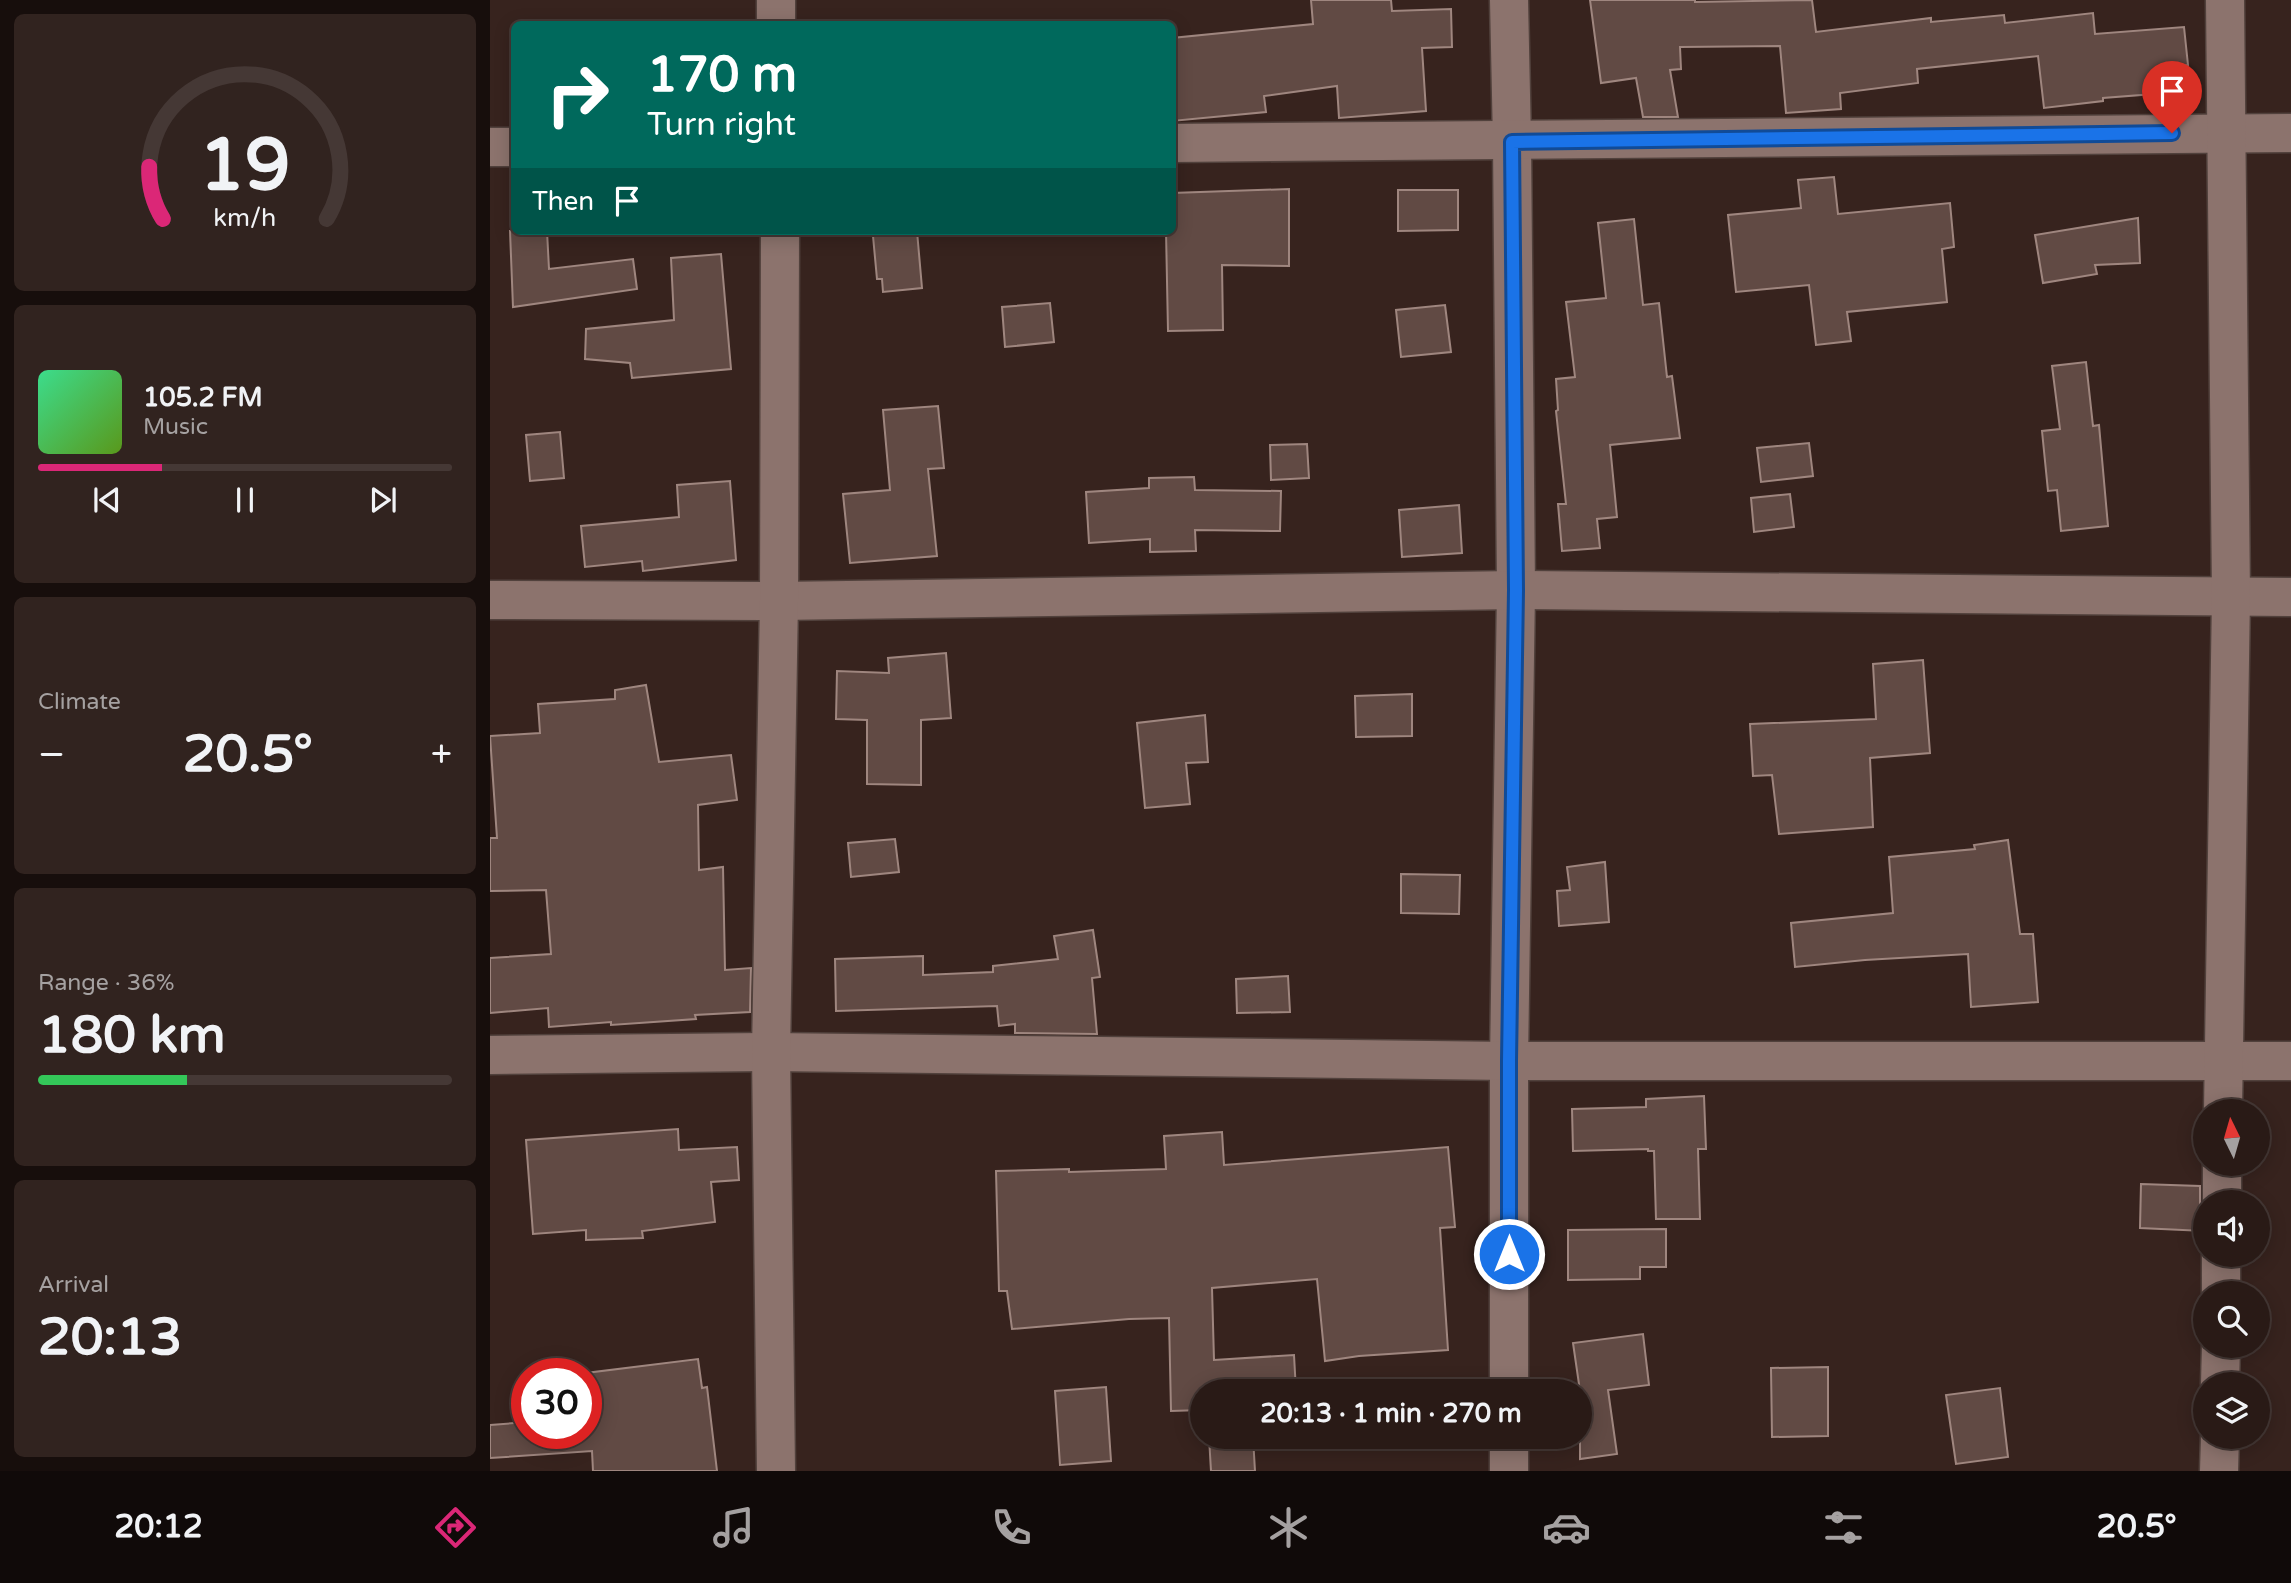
<!DOCTYPE html>
<meta charset="utf-8">
<style>
body{margin:0;font-family:"Varela Round",sans-serif;background:#31231f;color:#f1f3f6;height:100vh;display:flex;flex-direction:column;font-size:26px;white-space:nowrap}
*{box-sizing:border-box;margin:0}
p{font-size:23px;color:#a5a1a1}
.icon{flex:none;width:38px;height:38px;fill:none;stroke:currentColor;stroke-width:2;stroke-linecap:round;stroke-linejoin:round}
.map{position:relative;flex:1;overflow:hidden}
.panel{display:flex;flex-direction:column;gap:14px;padding:14px;background:#170e0c;width:490px}
.panel>*{flex:none}
.top-card{position:absolute;left:21px;top:21px;width:665px;height:214px;border-radius:10px;box-shadow:0 4px 18px #0003,0 0 0 2px #453835;background:#00695c;color:#fff;overflow:hidden}
.needle{width:46px;rotate:355deg}
.fabs{position:absolute;left:1703px;top:1099px;display:grid;gap:14px}
.fabs a{display:grid;place-items:center;width:77px;height:77px;border-radius:50%;background:#291a16;box-shadow:0 4px 18px #0003,0 0 0 2px #453835;font-size:35px}
.speed{position:absolute;left:21px;top:1358px;display:flex;gap:14px;font-size:35px;font-weight:700;text-align:center}
.speed>*{display:grid;place-content:center;width:91px;height:91px;border-radius:50%;background:#291a16;box-shadow:0 4px 18px #0003,0 0 0 2px #453835;line-height:1}
.speed .limit{border:10px solid #d22;background:#fff;color:#111}
.pin{position:absolute;display:grid;place-items:center;width:60px;height:60px;color:#fff;margin:-72px -30px;border-radius:50% 50% 50% 0;rotate:-45deg;box-shadow:0 0 7px #0007}
.pin .icon{rotate:45deg}
.me{position:absolute;width:77px;margin:-38px;rotate:0deg;stroke-linejoin:round;filter:drop-shadow(0 0 5px #0008)}
.turn{display:flex;align-items:center;gap:24px;height:147px;padding:0 21px;font-size:32px}
.turn .icon{width:91px;height:91px;stroke-width:2.5}
.turn b{display:block;font-size:49px;line-height:60px}
.then{display:flex;align-items:center;height:66px;padding:0 21px;background:#0003;gap:14px;font-size:26px}
.big{font-size:52px;font-weight:800;line-height:1.1}
.panel .widget{flex:1;display:flex;flex-direction:column;justify-content:center;gap:10px;min-width:0;padding:0 24px;border-radius:10px;background:#31231f}
.panel .dial{align-items:center;gap:0}
.dial svg{height:182px;overflow:visible;fill:none;stroke:#453835;stroke-width:7;stroke-linecap:round;text-anchor:middle}
.dial text{fill:#f1f3f6;stroke:none}
.song{display:flex;align-items:center;gap:21px}
.cover{width:84px;height:84px;border-radius:10px;background:linear-gradient(135deg,hsl(150 70% 55%),hsl(90 70% 35%))}
.played{height:7px;border-radius:4px;background:linear-gradient(90deg,#db2777 30%,#453835 30%)}
.keys{display:flex;justify-content:space-around;direction:ltr}
.heat{display:flex;justify-content:space-between;align-items:center;font-size:38px;direction:ltr}
.charge{height:10px;border-radius:5px;background:linear-gradient(90deg,#34c759 36%,#453835 0)}
.trip{position:absolute;left:700px;top:1379px;width:402px;height:70px;border-radius:35px;background:#291a16;box-shadow:0 4px 18px #0003,0 0 0 2px #453835;font-weight:800;line-height:70px;text-align:center}
.menu{display:flex;height:112px;justify-content:space-around;align-items:center;background:#100a09;color:#a5a1a1}
.menu .icon{width:49px;height:49px}
.menu .active{color:#db2777}
.menu b{font-size:32px;color:#f1f3f6}
main{display:flex;flex:1;min-height:0}
.map>svg:first-child{display:block}
</style>
<main>
<section class="panel">
<div class="widget dial"><svg viewBox="0 0 100 80">
<path d="M14 69A42 42 0 1 1 86 69"/>
<path d="M14 69A42 42 0 0 1 8 46" stroke="#db2777"/>
<text x="50" y="56" font-size="32" font-weight="700">19</text>
<text x="50" y="72" font-size="11">km/h</text>
</svg></div>
<div class="widget">
<div class="song"><i class="cover"></i><div><b>105.2 FM</b><p>Music</p></div></div>
<div class="played"></div>
<div class="keys"><svg class="icon" aria-label="previous" viewBox="0 0 24 24"><path d="M18 5L8 12l10 7zM5 5v14"/></svg><svg class="icon" aria-label="pause" viewBox="0 0 24 24"><path d="M8 5v14M16 5v14"/></svg><svg class="icon" aria-label="next" viewBox="0 0 24 24"><path d="M6 5l10 7-10 7zM19 5v14"/></svg></div>
</div>
<div class="widget"><p>Climate</p>
<div class="heat"><a>−</a><b class="big">20.5°</b><a>+</a></div>
</div>
<div class="widget"><p>Range · 36%</p><b class="big">180 km</b><div class="charge"></div></div>
<div class="widget"><p>Arrival</p><b class="big">20:13</b></div>
</section>
<div class="map">
<svg width="1801" height="1471" viewBox="0 0 1801 1471">
<rect width="100%" height="100%" fill="#37231e"/>
<g fill="#614a44" stroke="#9f867f" stroke-width="2">
<polygon points="821,0 901,0 902,11 961,9 962,47 932,48 936,111 849,118 847,86 774,96 776,112 682,121 682,38 823,24"/>
<polygon points="1100,0 1205,0 1205,2 1322,0 1326,32 1441,18 1441,22 1514,15 1515,23 1603,13 1605,34 1694,27 1698,65 1687,66 1688,81 1676,82 1677,93 1613,98 1613,101 1554,108 1548,56 1427,69 1428,83 1350,93 1351,109 1296,113 1290,46 1190,47 1191,69 1180,70 1188,117 1153,117 1146,78 1111,83"/>
<polygon points="1344,177 1348,214 1460,203 1464,247 1452,249 1457,302 1357,312 1361,341 1326,345 1319,285 1246,292 1238,215 1311,208 1308,180"/>
<polygon points="799,189 799,266 732,265 733,330 678,331 676,231 682,231 682,193"/>
<polygon points="908,190 968,190 968,230 908,231"/>
<polygon points="1648,218 1650,263 1605,265 1607,274 1553,283 1545,235"/>
<polygon points="1144,219 1153,305 1169,303 1177,377 1182,376 1190,438 1120,445 1127,517 1107,519 1110,548 1072,551 1068,504 1076,504 1066,411 1068,410 1066,379 1085,377 1076,302 1116,298 1108,223"/>
<polygon points="20,231 57,231 59,269 143,259 147,289 23,307"/>
<polygon points="427,231 432,288 393,292 392,279 387,279 383,236"/>
<polygon points="231,254 241,369 142,378 140,363 95,359 96,329 184,320 181,258"/>
<polygon points="560,303 564,342 515,347 512,307"/>
<polygon points="955,305 961,352 911,357 906,310"/>
<polygon points="1596,362 1603,426 1609,425 1618,526 1571,531 1567,490 1558,491 1552,431 1570,429 1562,366"/>
<polygon points="448,406 454,468 438,469 447,556 360,563 353,494 400,490 393,410"/>
<polygon points="70,432 74,478 40,481 36,435"/>
<polygon points="1319,443 1323,476 1271,482 1267,448"/>
<polygon points="817,444 819,478 781,480 780,445"/>
<polygon points="704,477 705,490 791,491 790,531 705,530 706,551 660,552 660,539 599,543 596,492 659,488 659,478"/>
<polygon points="240,481 246,560 153,571 152,561 95,567 91,526 189,517 187,485"/>
<polygon points="1300,494 1304,527 1264,532 1261,498"/>
<polygon points="969,505 972,553 912,557 909,510"/>
<polygon points="456,653 461,718 431,720 431,785 377,784 377,720 346,719 347,671 399,673 398,658"/>
<polygon points="1433,660 1440,753 1380,758 1383,827 1289,834 1282,775 1263,776 1260,724 1386,719 1383,664"/>
<polygon points="156,685 169,762 241,755 247,800 208,805 209,870 233,867 235,970 261,968 260,1012 205,1015 206,1019 121,1025 121,1022 59,1027 58,1008 0,1013 0,958 61,954 56,890 0,891 0,838 7,838 0,736 50,733 48,704 125,699 125,690"/>
<polygon points="922,694 922,736 866,737 865,696"/>
<polygon points="715,715 718,762 696,763 700,804 655,808 647,723"/>
<polygon points="405,839 409,872 361,877 358,843"/>
<polygon points="1518,840 1530,934 1543,934 1548,1002 1481,1007 1478,954 1375,960 1305,967 1301,923 1403,913 1399,857 1485,849 1484,845"/>
<polygon points="1115,862 1119,922 1069,926 1067,891 1080,890 1077,867"/>
<polygon points="911,874 970,875 969,914 911,913"/>
<polygon points="603,930 610,977 602,978 607,1034 525,1033 525,1024 509,1026 507,1006 346,1011 345,959 433,956 433,975 503,972 503,966 568,959 564,936"/>
<polygon points="798,976 800,1012 747,1013 746,979"/>
<polygon points="1214,1096 1216,1149 1208,1149 1210,1219 1166,1219 1164,1151 1158,1151 1158,1149 1083,1151 1082,1109 1156,1107 1156,1099"/>
<polygon points="188,1129 189,1150 247,1147 249,1180 221,1182 225,1222 152,1231 153,1238 96,1240 96,1230 43,1234 36,1140"/>
<polygon points="732,1132 734,1165 958,1147 965,1227 950,1228 958,1350 869,1356 835,1361 827,1279 722,1288 724,1360 804,1355 806,1391 712,1391 712,1410 681,1411 679,1318 639,1319 522,1329 517,1291 509,1291 506,1171 579,1169 579,1172 676,1169 674,1136"/>
<polygon points="1651,1184 1710,1186 1710,1203 1715,1215 1714,1231 1650,1228"/>
<polygon points="1176,1229 1176,1267 1150,1267 1150,1279 1078,1280 1078,1230"/>
<polygon points="1153,1334 1159,1385 1118,1390 1127,1454 1090,1459 1090,1391 1083,1343"/>
<polygon points="208,1359 212,1388 217,1387 227,1471 103,1471 102,1451 0,1458 0,1425 37,1422 37,1433 96,1433 96,1373"/>
<polygon points="1338,1367 1338,1436 1282,1437 1281,1368"/>
<polygon points="616,1387 621,1461 570,1465 565,1391"/>
<polygon points="1510,1388 1518,1457 1466,1464 1456,1395"/>
<polygon points="719,1437 763,1437 765,1471 721,1471"/>
</g>
<g fill="none" stroke-linecap="round" stroke-linejoin="round">
<g stroke="#51413c" stroke-width="41">
<g id="minor">
<polyline points="286,0 286,24"/>
<polyline points="1019,0 1022,142 1026,590 1019,1061 1019,1391"/>
<polyline points="682,143 1801,133"/>
<polyline points="0,147 24,147"/>
<polyline points="0,600 289,601 1026,590 1801,597"/>
<polyline points="0,1055 281,1052 1019,1061 1801,1061"/>
<polyline points="1733,1111 1741,596 1735,0"/>
<polyline points="1732,1202 1732,1164"/>
<polyline points="1731,1293 1731,1255"/>
<polyline points="1730,1384 1731,1346"/>
<polyline points="1019,1437 1019,1471"/>
<polyline points="286,1471 281,1052 289,601 290,231"/>
<polyline points="1729,1471 1730,1437"/>
</g>
</g>
<use href="#minor" stroke="#8c736d" stroke-width="38"/>
</g>
<g fill="none" stroke-linecap="round" stroke-linejoin="round">
<g stroke="#114b97" stroke-width="18">
<polyline id="route" points="1019,1254 1019,1061 1026,590 1022,142 1682,133"/>
</g>
<use href="#route" stroke="#1a73e8" stroke-width="12"/>
</g>
</svg>
<div class="fabs">
<a><svg class="needle" viewBox="-14 -14 28 28"><path d="M0-13l5 13h-10z" fill="#e53935"/><path d="M0 13l5-13h-10z" fill="#a5a1a1"/></svg></a>
<a><svg class="icon" aria-label="sound" viewBox="0 0 24 24"><path d="M4 9h4l5-4v14l-5-4H4zM17 9q2 3 0 6"/></svg></a>
<a><svg class="icon" aria-label="search" viewBox="0 0 24 24"><circle cx="10" cy="10" r="6"/><path d="M15 15l6 6"/></svg></a>
<a><svg class="icon" aria-label="layers" viewBox="0 0 24 24"><path d="M12 4l9 5-9 5-9-5zM3 14l9 5 9-5"/></svg></a>
</div>
<div class="speed"><div class="limit">30</div></div>
<div class="pin" style="left:1682px;top:133px;background:#d93025"><svg class="icon" aria-label="arrive" viewBox="0 0 24 24"><path d="M6 21V4h12l-3 4 3 4H6"/></svg></div>
<svg class="me" style="left:1019px;top:1254px" viewBox="-20 -20 40 40"><circle r="17" fill="#1a73e8" stroke="#fff" stroke-width="3"/><path d="M0-11L8 9 0 5-8 9z" fill="#fff"/></svg>
<div class="trip">20:13 · 1 min · 270 m</div>
<div class="top-card">
<div class="turn"><svg class="icon" aria-label="right" viewBox="0 0 24 24"><path d="M7 20v-9h11M14 6l5 5-5 5"/></svg><div><b>170 m</b>Turn right</div></div>
<div class="then">Then<svg class="icon" aria-label="arrive" viewBox="0 0 24 24"><path d="M6 21V4h12l-3 4 3 4H6"/></svg></div>
</div>
</div>
</main>
<nav class="menu">
<b>20:12</b>
<svg class="icon active" aria-label="directions" viewBox="0 0 24 24"><path d="M12 3l9 9-9 9-9-9zM9 14v-3h6M13 9l2 2-2 2"/></svg>
<svg class="icon" aria-label="music" viewBox="0 0 24 24"><path d="M9 18V5l10-2v13"/><circle cx="6" cy="18" r="3"/><circle cx="16" cy="16" r="3"/></svg>
<svg class="icon" aria-label="phone" viewBox="0 0 24 24"><path d="M5 4h4l2 5-3 2q2 4 5 5l2-3 5 2v4C11 20 4 13 5 4z"/></svg>
<svg class="icon" aria-label="climate" viewBox="0 0 24 24"><path d="M12 3v18M4 7l16 10M4 17L20 7"/></svg>
<svg class="icon" aria-label="car" viewBox="0 0 24 24"><path d="M5 17H2v-5l4-1 3-4h7l3 4 3 1v5h-3M9 17h6M6 11h13"/><circle cx="7" cy="17" r="2"/><circle cx="17" cy="17" r="2"/></svg>
<svg class="icon" aria-label="filters" viewBox="0 0 24 24"><path d="M4 7h16M4 17h16"/><circle cx="9" cy="7" r="2"/><circle cx="15" cy="17" r="2"/></svg>
<b>20.5°</b>
</nav>
